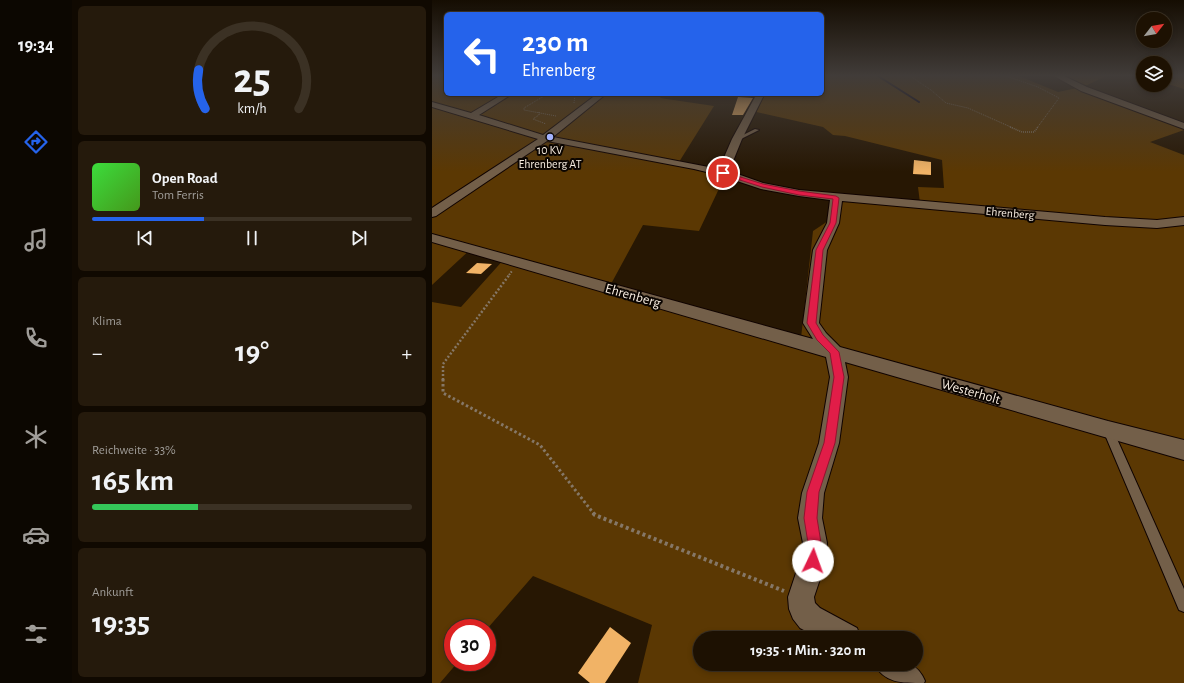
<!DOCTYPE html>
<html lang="de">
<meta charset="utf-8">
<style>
body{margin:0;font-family:"Alegreya Sans",sans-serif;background:#251a0c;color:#f1f3f6;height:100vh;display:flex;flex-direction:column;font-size:15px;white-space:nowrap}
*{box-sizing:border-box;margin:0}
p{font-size:13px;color:#a09d99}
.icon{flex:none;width:22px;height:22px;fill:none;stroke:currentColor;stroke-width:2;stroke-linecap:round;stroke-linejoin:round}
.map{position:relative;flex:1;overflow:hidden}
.panel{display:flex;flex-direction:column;gap:6px;padding:6px;background:#100901;width:360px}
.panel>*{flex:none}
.banner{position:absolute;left:12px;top:12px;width:380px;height:84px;border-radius:6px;box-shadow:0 2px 6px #0003,0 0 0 1px #3b3124;background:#2563eb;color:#fff;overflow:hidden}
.needle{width:26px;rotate:59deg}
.buttons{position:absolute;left:704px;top:12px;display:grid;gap:8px}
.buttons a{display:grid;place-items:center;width:36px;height:36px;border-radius:50%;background:#1d1102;box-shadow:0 2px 6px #0003,0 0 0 1px #3b3124;font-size:20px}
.speed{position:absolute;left:12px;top:619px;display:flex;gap:8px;font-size:20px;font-weight:700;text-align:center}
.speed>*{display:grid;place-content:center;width:52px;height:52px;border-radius:50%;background:#1d1102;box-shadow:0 2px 6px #0003,0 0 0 1px #3b3124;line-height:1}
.speed .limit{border:6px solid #d22;background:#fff;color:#111}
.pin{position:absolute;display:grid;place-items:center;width:34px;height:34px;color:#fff;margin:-17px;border:2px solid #fff;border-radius:50%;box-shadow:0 1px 4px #0007}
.me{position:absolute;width:44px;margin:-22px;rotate:3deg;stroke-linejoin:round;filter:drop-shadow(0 0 3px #0008)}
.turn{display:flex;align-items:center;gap:14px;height:84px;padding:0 12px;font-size:18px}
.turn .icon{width:52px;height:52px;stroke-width:2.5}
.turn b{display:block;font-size:28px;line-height:34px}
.big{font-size:30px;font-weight:700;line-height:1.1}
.panel .widget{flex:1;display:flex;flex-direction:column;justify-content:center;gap:6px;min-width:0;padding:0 14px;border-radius:6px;background:#251a0c}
.panel .dial{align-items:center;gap:0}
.dial svg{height:104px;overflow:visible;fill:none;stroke:#3b3124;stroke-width:7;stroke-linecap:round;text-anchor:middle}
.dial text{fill:#f1f3f6;stroke:none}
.song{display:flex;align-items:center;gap:12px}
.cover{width:48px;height:48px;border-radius:6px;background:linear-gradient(135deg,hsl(120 70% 55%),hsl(100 70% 35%))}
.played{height:4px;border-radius:2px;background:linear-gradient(90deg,#2563eb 35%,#3b3124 35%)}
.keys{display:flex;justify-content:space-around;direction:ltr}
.heat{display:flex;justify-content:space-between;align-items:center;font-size:22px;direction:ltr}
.charge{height:6px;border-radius:3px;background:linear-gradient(90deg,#34c759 33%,#3b3124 0)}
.trip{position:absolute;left:261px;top:631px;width:230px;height:40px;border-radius:20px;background:#1d1102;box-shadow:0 2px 6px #0003,0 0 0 1px #3b3124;font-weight:700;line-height:40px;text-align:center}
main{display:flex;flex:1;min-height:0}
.tab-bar{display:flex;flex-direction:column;width:72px;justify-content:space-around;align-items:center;background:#0c0701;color:#a09d99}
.tab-bar .icon{width:28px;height:28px}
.tab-bar .selected{color:#2563eb}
.tab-bar b{font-size:18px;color:#f1f3f6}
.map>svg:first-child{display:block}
</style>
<main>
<nav class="tab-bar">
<b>19:34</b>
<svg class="icon selected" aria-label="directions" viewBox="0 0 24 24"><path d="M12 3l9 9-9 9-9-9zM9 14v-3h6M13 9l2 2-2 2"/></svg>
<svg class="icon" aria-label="music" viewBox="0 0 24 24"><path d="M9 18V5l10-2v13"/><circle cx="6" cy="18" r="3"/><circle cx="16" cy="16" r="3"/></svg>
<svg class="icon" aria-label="phone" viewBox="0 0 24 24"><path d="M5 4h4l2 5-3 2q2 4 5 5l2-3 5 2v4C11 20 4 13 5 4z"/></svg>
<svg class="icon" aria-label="climate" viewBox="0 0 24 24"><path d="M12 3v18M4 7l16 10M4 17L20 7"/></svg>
<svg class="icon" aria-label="car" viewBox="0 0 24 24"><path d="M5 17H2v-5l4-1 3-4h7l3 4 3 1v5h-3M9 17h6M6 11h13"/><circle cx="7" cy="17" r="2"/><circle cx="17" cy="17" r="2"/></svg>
<svg class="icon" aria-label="filters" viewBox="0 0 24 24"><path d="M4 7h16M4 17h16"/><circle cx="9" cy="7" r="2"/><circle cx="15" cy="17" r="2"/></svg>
</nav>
<section class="panel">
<div class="widget dial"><svg viewBox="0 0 100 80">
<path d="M14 69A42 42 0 1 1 86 69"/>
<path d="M14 69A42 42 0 0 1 9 39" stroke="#2563eb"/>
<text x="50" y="56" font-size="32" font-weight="700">25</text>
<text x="50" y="72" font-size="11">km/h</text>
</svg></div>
<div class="widget">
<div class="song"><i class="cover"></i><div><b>Open Road</b><p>Tom Ferris</p></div></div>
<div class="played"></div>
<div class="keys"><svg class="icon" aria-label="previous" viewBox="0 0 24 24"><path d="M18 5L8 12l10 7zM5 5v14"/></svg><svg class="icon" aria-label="pause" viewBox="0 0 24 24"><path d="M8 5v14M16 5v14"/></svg><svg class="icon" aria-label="next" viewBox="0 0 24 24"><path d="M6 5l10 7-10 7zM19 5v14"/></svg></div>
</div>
<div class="widget"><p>Klima</p>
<div class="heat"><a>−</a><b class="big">19°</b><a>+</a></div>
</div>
<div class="widget"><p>Reichweite · 33%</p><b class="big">165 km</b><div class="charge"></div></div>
<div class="widget"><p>Ankunft</p><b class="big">19:35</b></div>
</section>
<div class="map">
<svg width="752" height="683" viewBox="0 0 752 683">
<rect width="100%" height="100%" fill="#271703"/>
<g fill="#5b3803" fill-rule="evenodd">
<path d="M0 76H14V94H77L42 116 113 139 240 162 293 176 267 231 211 225 179 284 369 338 381 231 396 221 400 198 488 203 486 187 512 188 510 160 413 136 401 135 391 127 320 111 330 94H390V76H587L626 92 645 88 619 76H674L649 88 752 127V130L718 142 752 155V683H206L220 625 101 576 55 629 21 628V662H26L8 683H0V302L29 307 74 257 41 247 0 285ZM268 638H484V664H268Z"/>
<polygon points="752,76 752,83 751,84 752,84 752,89 733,83 733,76"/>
<polygon points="78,94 224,94 230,95 228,98 282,106 247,162 120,139 128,131 112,136 47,116 46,115"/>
</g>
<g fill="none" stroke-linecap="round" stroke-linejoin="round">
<polyline stroke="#02001d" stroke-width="2" points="446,76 487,102"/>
</g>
<g fill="#f1b366">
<polygon points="306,97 321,98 311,115 300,115"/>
<polygon points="482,160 499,162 499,175 481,174"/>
<polygon points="45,263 60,264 49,274 34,273"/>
<polygon points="178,627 199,643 173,683 158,683 146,673"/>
</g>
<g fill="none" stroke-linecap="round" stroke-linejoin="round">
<g stroke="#100300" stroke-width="2">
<g id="lane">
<polygon points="310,94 318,94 329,97 327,98"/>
<polygon points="323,129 327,130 307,140 303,139"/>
<polygon points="676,425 680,427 681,430 752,589 752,612 747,610 671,430 672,427"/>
</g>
</g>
<g stroke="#100300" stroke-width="2">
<g id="street">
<polygon points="622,76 632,76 655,87 752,123 752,129 649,91"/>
<polygon points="71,94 80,94 47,115 111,135 165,94 174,94 121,137 287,169 300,139 323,97 327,95 331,97 310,139 297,171 331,183 367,190 673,217 725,220 752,217 752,225 725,228 673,225 410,201 407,223 395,250 387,323 394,333 408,347 676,421 752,440 752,460 413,362 416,377 407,443 392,493 390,518 395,543 394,561 382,597 383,603 388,608 425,628 429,638 387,638 368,628 361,619 357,609 356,597 368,561 371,543 366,518 370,493 387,443 398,377 394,357 0,242 0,234 381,339 371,323 381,250 395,223 398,200 367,196 329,189 287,175 262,169 115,141 4,216 0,217 0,208 106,139 0,107 0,102 39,113"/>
<path d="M442 664C466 664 483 657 493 681L492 683C468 683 453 683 442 664Z"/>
</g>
</g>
<g stroke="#857767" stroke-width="1" stroke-dasharray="1 1" stroke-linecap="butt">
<polyline points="478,76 499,90 514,103 536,108 581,128"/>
<polyline points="574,76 606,87 627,98 605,128"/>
<polyline points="194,94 218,96"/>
<polyline points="107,112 107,115 101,119 114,124"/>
<polyline points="124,116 92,110 92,108 112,96 143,95 142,103"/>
</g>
<polyline stroke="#857767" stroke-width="1.5" stroke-dasharray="1 1" stroke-linecap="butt" points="578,127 590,132 602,132 606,127"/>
<polyline stroke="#857767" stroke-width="2" stroke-dasharray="1.5 1.5" stroke-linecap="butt" points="77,275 80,271"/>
<polyline stroke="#857767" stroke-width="2.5" stroke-dasharray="2 2" stroke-linecap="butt" points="11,380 11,364 78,274"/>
<polyline stroke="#857767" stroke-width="3" stroke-dasharray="2.5 2.5" stroke-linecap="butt" points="11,379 11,393 108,445 162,514"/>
<polyline stroke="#857767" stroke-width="4" stroke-dasharray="3 3" stroke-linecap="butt" points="161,513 163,515 352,591"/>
<use href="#lane" fill="#735f49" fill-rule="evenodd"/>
<use href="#street" fill="#735f49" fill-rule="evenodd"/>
</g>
<linearGradient id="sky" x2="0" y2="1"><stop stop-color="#150d02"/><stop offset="0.44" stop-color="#413c39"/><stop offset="1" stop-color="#413c39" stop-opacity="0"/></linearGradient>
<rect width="752" height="172" fill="url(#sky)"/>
<polygon fill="#e11d48" stroke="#92132f" points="289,171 331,184 367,191 404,196 407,198 404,223 391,250 384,323 391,335 407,352 412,377 403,443 387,492 385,518 389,543 388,561 386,566 381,568 377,566 375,561 376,543 372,518 375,492 392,443 402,377 398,353 385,340 375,323 384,250 398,223 401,199 367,195 330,187 289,174"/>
<circle fill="#a3b2fd" stroke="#0b0501" stroke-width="1.5" cx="118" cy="137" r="4"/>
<g text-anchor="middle" stroke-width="4" stroke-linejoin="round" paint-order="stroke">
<g font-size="12" fill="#f7ecdf" stroke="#0b0501">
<text x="118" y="154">10 KV<tspan x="118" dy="14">Ehrenberg AT</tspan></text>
</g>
<g font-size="12" fill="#f7ecdf" stroke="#0b0501">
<text transform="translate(578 213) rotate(5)" y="4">Ehrenberg</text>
</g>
<g font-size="14" fill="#f7ecdf" stroke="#0b0501">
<text transform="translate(201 295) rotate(16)" y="5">Ehrenberg</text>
<text transform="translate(539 391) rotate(16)" y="5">Westerholt</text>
</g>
</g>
</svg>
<div class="buttons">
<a><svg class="needle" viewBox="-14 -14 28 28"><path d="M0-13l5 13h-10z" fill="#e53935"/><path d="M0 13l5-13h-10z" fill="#a09d99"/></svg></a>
<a><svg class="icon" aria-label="layers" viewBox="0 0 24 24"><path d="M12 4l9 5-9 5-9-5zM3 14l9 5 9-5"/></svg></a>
</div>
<div class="speed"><div class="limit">30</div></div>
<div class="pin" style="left:291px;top:173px;background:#d93025"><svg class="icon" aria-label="arrive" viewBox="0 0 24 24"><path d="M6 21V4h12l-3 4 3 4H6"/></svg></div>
<svg class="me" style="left:381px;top:561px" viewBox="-20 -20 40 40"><circle r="19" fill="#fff"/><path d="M0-13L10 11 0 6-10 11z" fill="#e11d48"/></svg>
<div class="trip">19:35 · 1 Min. · 320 m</div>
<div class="banner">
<div class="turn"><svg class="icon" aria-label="left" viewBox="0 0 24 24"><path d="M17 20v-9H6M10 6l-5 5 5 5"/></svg><div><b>230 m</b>Ehrenberg</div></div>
</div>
</div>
</main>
